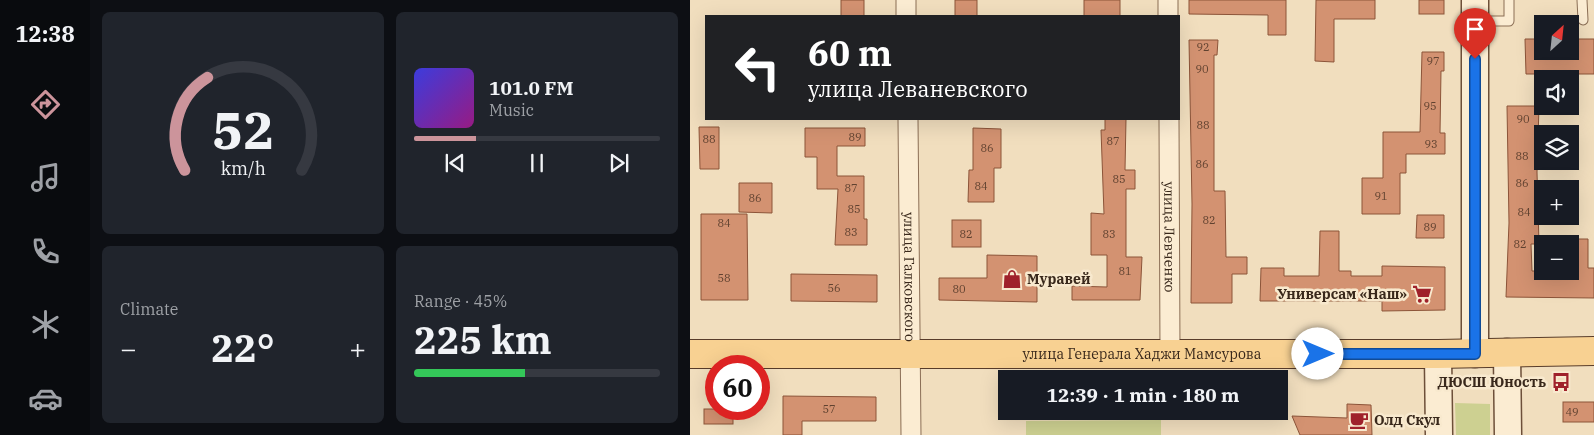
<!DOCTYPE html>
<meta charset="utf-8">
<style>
body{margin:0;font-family:"IBM Plex Serif",serif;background:#20242c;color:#f1f3f6;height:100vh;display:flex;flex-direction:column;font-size:19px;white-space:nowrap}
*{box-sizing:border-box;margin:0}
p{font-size:16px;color:#9ea1a6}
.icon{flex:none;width:28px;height:28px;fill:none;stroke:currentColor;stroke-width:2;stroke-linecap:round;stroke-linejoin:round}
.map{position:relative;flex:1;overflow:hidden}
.side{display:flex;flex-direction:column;gap:12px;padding:12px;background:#0d0f14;width:600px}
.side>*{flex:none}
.banner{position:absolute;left:15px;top:15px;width:475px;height:105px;border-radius:0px;box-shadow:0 5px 20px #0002;background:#202124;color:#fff;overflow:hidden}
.needle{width:32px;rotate:27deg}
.controls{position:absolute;left:844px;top:15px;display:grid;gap:10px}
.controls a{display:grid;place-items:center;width:45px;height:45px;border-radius:0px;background:#171b24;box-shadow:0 5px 20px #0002;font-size:25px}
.speed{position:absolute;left:15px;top:355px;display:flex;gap:10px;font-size:25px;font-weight:700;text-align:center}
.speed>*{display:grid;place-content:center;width:65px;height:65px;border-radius:50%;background:#171b24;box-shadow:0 5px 20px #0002;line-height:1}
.speed .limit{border:8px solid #d22;background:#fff;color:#111}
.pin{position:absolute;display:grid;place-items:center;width:42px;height:42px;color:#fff;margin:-51px -21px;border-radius:50% 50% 50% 0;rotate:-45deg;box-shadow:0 0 5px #0007}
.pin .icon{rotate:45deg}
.me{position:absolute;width:55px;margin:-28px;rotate:90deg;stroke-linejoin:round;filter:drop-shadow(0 0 4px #0008)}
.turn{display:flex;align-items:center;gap:18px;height:105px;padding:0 20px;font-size:22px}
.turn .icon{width:65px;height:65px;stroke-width:2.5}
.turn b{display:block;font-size:35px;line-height:42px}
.big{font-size:38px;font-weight:800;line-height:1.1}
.side .widget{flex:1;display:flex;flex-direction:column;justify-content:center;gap:8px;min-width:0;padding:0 18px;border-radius:8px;background:#20242c}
.side .dial{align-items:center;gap:0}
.dial svg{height:130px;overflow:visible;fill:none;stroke:#363941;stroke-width:7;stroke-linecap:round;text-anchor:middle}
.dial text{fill:#f1f3f6;stroke:none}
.song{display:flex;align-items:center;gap:15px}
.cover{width:60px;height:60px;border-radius:8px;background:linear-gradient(135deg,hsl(240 70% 55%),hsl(310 70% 35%))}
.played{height:5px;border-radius:2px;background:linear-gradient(90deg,#cc949b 25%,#363941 25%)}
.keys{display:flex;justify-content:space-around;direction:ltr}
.heat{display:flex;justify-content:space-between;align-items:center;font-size:28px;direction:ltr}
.charge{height:8px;border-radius:4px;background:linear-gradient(90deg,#34c759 45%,#363941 0)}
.side .tiles{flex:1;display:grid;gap:12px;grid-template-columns:repeat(2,1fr)}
.trip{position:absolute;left:308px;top:370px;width:290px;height:50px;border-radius:0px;background:#171b24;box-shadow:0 5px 20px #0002;font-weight:800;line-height:50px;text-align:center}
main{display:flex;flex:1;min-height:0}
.tabs{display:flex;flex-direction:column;width:90px;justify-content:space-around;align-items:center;background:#090b0e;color:#9ea1a6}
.tabs .icon{width:35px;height:35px}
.tabs .active{color:#cc949b}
.tabs b{font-size:22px;color:#f1f3f6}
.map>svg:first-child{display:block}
</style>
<main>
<nav class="tabs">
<b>12:38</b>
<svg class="icon active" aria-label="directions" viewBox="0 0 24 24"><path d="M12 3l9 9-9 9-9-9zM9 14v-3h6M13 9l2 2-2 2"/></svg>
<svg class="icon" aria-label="music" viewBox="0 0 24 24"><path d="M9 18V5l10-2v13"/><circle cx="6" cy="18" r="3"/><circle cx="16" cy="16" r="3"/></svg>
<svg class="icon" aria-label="phone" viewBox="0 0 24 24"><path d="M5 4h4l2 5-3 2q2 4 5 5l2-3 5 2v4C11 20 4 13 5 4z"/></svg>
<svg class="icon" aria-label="climate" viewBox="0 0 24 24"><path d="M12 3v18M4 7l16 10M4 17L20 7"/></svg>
<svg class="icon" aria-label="car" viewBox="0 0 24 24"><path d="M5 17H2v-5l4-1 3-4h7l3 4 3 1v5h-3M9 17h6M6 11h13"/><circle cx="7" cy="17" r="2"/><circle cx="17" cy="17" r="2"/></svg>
</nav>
<section class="side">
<div class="tiles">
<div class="widget dial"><svg viewBox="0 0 100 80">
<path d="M14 69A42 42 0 1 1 86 69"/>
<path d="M14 69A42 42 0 0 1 28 12" stroke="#cc949b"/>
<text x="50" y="56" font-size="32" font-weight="700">52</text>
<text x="50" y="72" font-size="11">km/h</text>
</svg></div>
<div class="widget">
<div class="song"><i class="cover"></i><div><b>101.0 FM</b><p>Music</p></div></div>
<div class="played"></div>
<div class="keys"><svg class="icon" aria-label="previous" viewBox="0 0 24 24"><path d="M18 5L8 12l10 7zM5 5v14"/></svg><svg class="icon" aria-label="pause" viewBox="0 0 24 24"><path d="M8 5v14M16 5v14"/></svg><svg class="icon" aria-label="next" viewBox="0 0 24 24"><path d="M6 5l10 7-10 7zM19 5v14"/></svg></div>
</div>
<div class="widget"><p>Climate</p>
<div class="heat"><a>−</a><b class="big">22°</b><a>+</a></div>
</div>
<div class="widget"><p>Range · 45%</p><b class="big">225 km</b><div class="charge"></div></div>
</div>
</section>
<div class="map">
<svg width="904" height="435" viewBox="0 0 904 435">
<rect width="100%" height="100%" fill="#f1debe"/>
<g fill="#cdd091">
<polygon points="765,403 800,404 800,435 766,435"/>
<polygon points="471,420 471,435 336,435 336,421"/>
</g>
<g fill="#d39271" stroke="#8c5439">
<rect x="151" y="0" width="23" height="16"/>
<rect x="265" y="0" width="22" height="16"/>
<rect x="394" y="0" width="36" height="16"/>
<polygon points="499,0 596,0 596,35 578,35 578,15 499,14"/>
<polygon points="626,0 685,0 685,19 644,19 644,62 625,61"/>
<rect x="729" y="0" width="25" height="14"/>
<polygon points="835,39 852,39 852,51 880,51 880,39 904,39 904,74 836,74"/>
<polygon points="499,40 528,40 527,55 524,55 524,191 535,191 536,257 557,257 557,274 542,274 542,303 501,303 502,204"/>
<polygon points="732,52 754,52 754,71 751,71 750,133 755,133 755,154 716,154 716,173 710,173 710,214 672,214 672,178 693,178 693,132 730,132"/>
<polygon points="817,106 849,106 847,172 849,244 841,244 842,271 880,271 880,239 898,239 898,268 904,268 904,298 816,297 819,223"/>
<polygon points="415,119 436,119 435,170 445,170 445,189 436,189 436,257 452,257 450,300 382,300 382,286 417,287 417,255 401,255 401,213 414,214 411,130 415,130"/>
<polygon points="9,127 29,127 29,169 10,169"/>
<polygon points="115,128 175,128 175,146 147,146 147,176 174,176 174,219 177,219 177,245 145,245 148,189 127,189 127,157 115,157"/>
<polygon points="283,128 311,129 311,168 304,168 304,202 278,202 279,170 283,170"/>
<polygon points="49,183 82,183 82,213 49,212"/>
<polygon points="11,214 57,214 58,300 11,300"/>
<polygon points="727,215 754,215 754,238 726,238"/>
<rect x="262" y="220" width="29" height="27"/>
<polygon points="630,231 649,231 649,271 661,271 661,276 692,276 692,266 755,267 755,310 692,311 692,301 570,301 571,268 594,268 594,276 629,276"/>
<polygon points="297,255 347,256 347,302 249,300 249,278 297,278"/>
<polygon points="101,274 187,275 187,302 101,301"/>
<polygon points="93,396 186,397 186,421 112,421 112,435 93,435"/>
<rect x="873" y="402" width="31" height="20"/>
<polygon points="657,404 681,405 682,435 610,435 602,416 657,418"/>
<rect x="14" y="409" width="29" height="15"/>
</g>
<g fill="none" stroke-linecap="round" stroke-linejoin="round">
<g stroke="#8b6e55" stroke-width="11">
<g id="lane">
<polyline points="892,0 893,20"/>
<polyline points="788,21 819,21 819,0"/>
</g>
</g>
<g stroke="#8b6e55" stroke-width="21">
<g id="street">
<polyline points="216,0 216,16"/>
<polyline points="478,0 478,16"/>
<path id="s1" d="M218 119 221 435"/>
<path id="s2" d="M479 119 480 353"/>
</g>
</g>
<g stroke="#6d4f39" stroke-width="29">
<g id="secondary">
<polyline points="785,0 785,354"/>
<polyline points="817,352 818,435"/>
<polyline points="748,354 749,435"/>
</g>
</g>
<g stroke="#583c2a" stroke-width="30">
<g id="primary">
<path id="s3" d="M0 354H748L904 351"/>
</g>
</g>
<use href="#lane" stroke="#fbecd2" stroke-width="9"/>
<use href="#street" stroke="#fbecd2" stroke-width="19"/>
<use href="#secondary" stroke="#fbecd2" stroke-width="26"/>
<use href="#primary" stroke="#f8d192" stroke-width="28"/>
</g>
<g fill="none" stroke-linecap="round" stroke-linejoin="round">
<g stroke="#114b97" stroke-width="12">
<polyline id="route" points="628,354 785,354 785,59"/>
</g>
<use href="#route" stroke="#1a73e8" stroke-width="9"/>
</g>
<defs>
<g id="shop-bare" transform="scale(1.5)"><path d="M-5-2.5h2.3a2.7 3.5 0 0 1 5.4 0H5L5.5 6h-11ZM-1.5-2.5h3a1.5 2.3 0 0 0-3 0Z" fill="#9f212b" stroke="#f8e9ce" stroke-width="2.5" paint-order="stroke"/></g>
<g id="supermarket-bare" transform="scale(1.5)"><path d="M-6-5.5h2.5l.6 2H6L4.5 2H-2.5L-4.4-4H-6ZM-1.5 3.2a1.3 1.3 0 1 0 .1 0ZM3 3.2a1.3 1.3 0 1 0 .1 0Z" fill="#9f212b" stroke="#f8e9ce" stroke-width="2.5" paint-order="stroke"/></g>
<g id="bus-bare" transform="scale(1.5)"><path d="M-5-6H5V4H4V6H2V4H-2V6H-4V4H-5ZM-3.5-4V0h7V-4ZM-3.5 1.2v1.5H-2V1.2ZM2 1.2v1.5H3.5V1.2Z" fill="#9f212b" stroke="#f8e9ce" stroke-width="2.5" paint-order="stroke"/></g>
<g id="cafe-bare" transform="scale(1.5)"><path d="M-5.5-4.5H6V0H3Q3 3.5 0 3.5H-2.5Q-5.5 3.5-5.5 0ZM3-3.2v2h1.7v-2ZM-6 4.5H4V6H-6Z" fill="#9f212b" stroke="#f8e9ce" stroke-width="2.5" paint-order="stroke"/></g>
</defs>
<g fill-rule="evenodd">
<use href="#shop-bare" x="322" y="279"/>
<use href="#supermarket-bare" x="732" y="294"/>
<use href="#bus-bare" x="871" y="382"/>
<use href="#cafe-bare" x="669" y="420"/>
</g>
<g text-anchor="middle" stroke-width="5" stroke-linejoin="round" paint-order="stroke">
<g font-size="11" fill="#604230">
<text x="513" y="51">92</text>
<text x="743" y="65">97</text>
<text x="512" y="73">90</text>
<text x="740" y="110">95</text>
<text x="833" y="123">90</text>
<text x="513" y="129">88</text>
<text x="165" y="141">89</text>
<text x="19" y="143">88</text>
<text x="423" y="145">87</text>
<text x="741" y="148">93</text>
<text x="297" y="152">86</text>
<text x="832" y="160">88</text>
<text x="512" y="168">86</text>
<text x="429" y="183">85</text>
<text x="832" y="187">86</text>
<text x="291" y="190">84</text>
<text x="161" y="192">87</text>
<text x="691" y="200">91</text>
<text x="65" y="202">86</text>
<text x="164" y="213">85</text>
<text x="834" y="216">84</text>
<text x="519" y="224">82</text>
<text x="34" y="227">84</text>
<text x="740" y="231">89</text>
<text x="161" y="236">83</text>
<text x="276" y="238">82</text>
<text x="419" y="238">83</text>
<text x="830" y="248">82</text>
<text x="435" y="275">81</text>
<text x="34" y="282">58</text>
<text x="144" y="292">56</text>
<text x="269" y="293">80</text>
<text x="139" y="413">57</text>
<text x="882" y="416">49</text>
</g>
<g font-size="14" fill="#39281b" stroke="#f8e9ce">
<text dy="5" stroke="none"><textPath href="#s2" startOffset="118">улица Левченко</textPath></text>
<text dy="5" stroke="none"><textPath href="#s1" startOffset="158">улица Галковского</textPath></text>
<text dy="5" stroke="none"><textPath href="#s3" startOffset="452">улица Генерала Хаджи Мамсурова</textPath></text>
</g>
<g font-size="14" font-weight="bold" fill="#39281b" stroke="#f8e9ce" text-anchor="start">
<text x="337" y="284">Муравей</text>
<text x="717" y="299" text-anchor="end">Универсам «Наш»</text>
<text x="856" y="387" text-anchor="end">ДЮСШ Юность</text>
<text x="684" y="425">Олд Скул</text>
</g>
</g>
</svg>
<div class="controls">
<a><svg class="needle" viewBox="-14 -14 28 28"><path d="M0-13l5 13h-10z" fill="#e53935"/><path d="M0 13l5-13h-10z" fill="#9ea1a6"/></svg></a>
<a><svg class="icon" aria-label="sound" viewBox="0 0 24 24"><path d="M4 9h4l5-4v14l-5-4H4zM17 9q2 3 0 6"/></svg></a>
<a><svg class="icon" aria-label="layers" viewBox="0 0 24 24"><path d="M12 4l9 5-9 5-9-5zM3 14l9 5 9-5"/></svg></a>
<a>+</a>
<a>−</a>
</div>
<div class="speed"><div class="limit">60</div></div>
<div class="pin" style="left:785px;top:59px;background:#d93025"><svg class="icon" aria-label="arrive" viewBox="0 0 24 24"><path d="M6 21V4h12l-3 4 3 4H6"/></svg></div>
<svg class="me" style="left:628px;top:354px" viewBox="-20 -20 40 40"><circle r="19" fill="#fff"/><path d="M0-13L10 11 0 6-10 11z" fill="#1a73e8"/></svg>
<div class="trip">12:39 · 1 min · 180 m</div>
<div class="banner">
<div class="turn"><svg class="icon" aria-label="left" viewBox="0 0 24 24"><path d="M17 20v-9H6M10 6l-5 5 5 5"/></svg><div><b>60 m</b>улица Леваневского</div></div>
</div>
</div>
</main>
